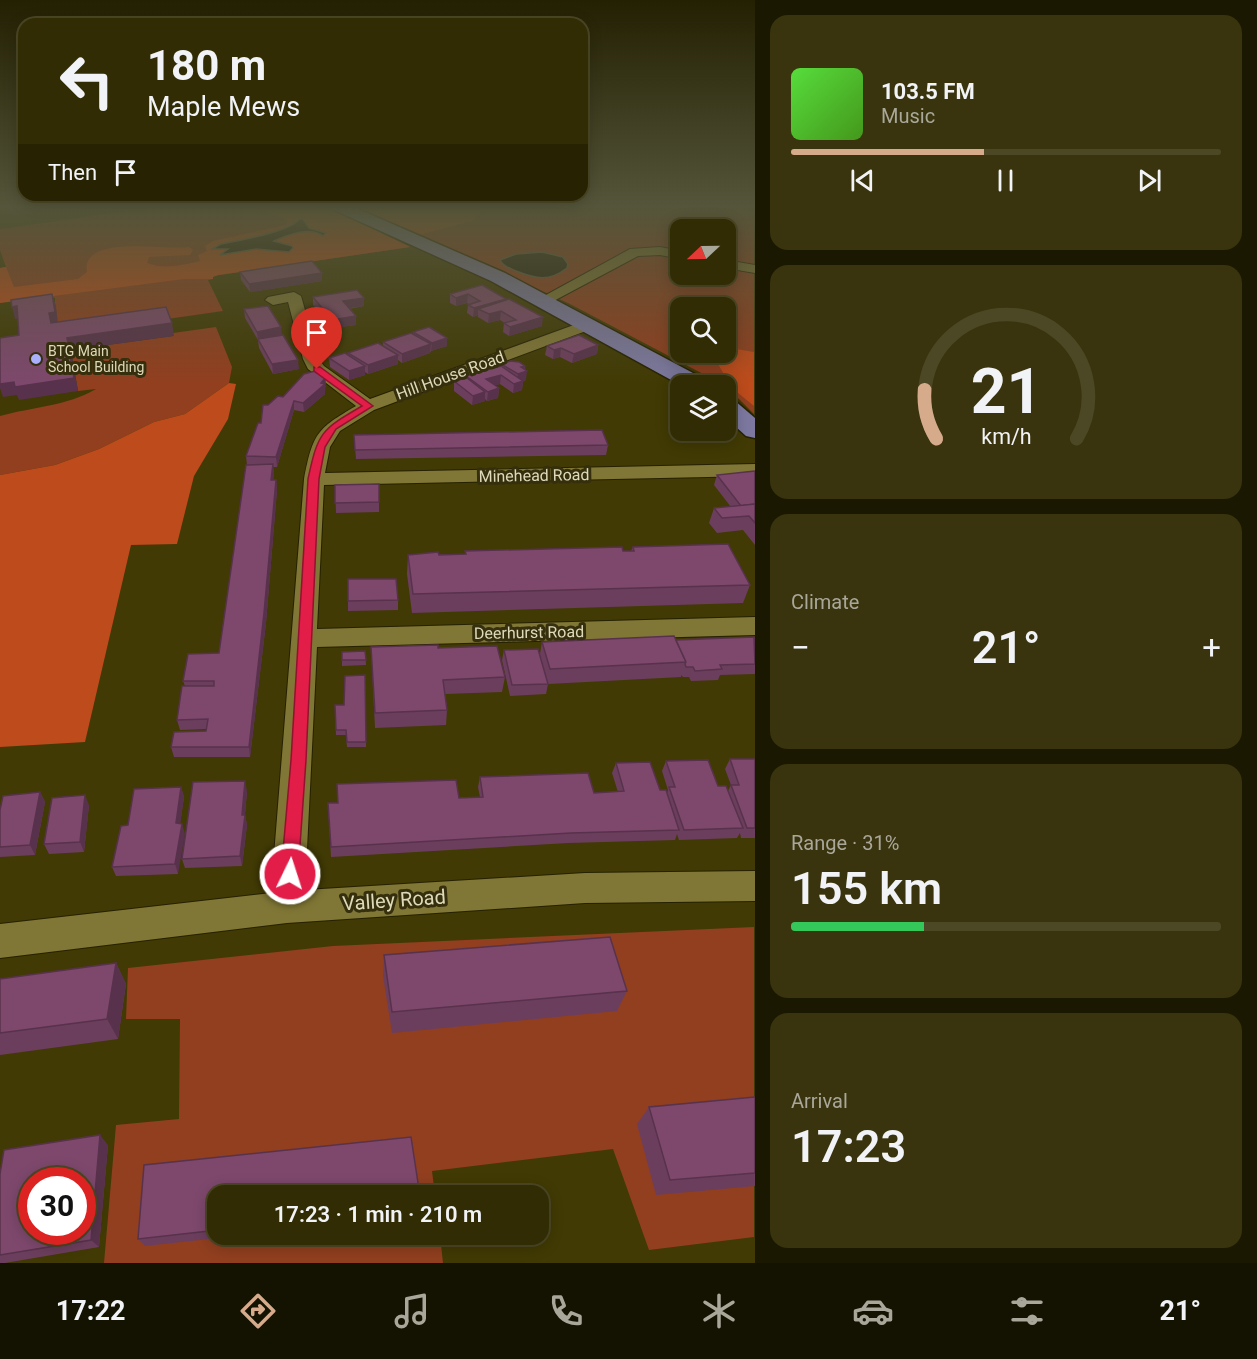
<!DOCTYPE html>
<meta charset="utf-8">
<style>
body{margin:0;font-family:Roboto,sans-serif;background:#39340d;color:#f1f3f6;height:100vh;display:flex;flex-direction:column;font-size:22px;white-space:nowrap}
*{box-sizing:border-box;margin:0}
p{font-size:20px;color:#a8a79a}
.icon{flex:none;width:33px;height:33px;fill:none;stroke:currentColor;stroke-width:2;stroke-linecap:round;stroke-linejoin:round}
.map{position:relative;flex:1;overflow:hidden}
.side{display:flex;flex-direction:column;gap:15px;padding:15px;background:#1b1802;width:502px}
.side>*{flex:none}
.banner{position:absolute;left:18px;top:18px;width:570px;height:183px;border-radius:18px;box-shadow:0 3px 15px #0003,0 0 0 2px #4c4825;background:#312c03;color:#f1f3f6;overflow:hidden}
.needle{width:39px;rotate:248deg}
.tools{position:absolute;left:670px;top:219px;display:grid;gap:12px}
.tools a{display:grid;place-items:center;width:66px;height:66px;border-radius:12px;background:#312c03;box-shadow:0 3px 15px #0003,0 0 0 2px #4c4825;font-size:30px}
.speed{position:absolute;left:18px;top:1167px;display:flex;gap:12px;font-size:30px;font-weight:700;text-align:center}
.speed>*{display:grid;place-content:center;width:78px;height:78px;border-radius:50%;background:#312c03;box-shadow:0 3px 15px #0003,0 0 0 2px #4c4825;line-height:1}
.speed .limit{border:9px solid #d22;background:#fff;color:#111}
.pin{position:absolute;display:grid;place-items:center;width:51px;height:51px;color:#fff;margin:-62px -26px;border-radius:50% 50% 50% 0;rotate:-45deg;box-shadow:0 0 6px #0007}
.pin .icon{rotate:45deg}
.me{position:absolute;width:66px;margin:-33px;rotate:4deg;stroke-linejoin:round;filter:drop-shadow(0 0 4px #0008)}
.turn{display:flex;align-items:center;gap:21px;height:126px;padding:0 30px;font-size:27px}
.turn .icon{width:78px;height:78px;stroke-width:2.5}
.turn b{display:block;font-size:42px;line-height:51px}
.then{display:flex;align-items:center;height:57px;padding:0 30px;background:#0003;gap:12px;font-size:22px}
.big{font-size:45px;font-weight:600;line-height:1.1}
.side .card{flex:1;display:flex;flex-direction:column;justify-content:center;gap:9px;min-width:0;padding:0 21px;border-radius:18px;background:#39340d}
.side .dial{align-items:center;gap:0}
.dial svg{height:156px;overflow:visible;fill:none;stroke:#4c4825;stroke-width:7;stroke-linecap:round;text-anchor:middle}
.dial text{fill:#f1f3f6;stroke:none}
.song{display:flex;align-items:center;gap:18px}
.cover{width:72px;height:72px;border-radius:9px;background:linear-gradient(135deg,hsl(110 70% 55%),hsl(100 70% 35%))}
.played{height:6px;border-radius:3px;background:linear-gradient(90deg,#d6ab8b 45%,#4c4825 45%)}
.keys{display:flex;justify-content:space-around;direction:ltr}
.heat{display:flex;justify-content:space-between;align-items:center;font-size:33px;direction:ltr}
.charge{height:9px;border-radius:4px;background:linear-gradient(90deg,#34c759 31%,#4c4825 0)}
.trip{position:absolute;left:207px;top:1185px;width:342px;height:60px;border-radius:18px;background:#312c03;box-shadow:0 3px 15px #0003,0 0 0 2px #4c4825;font-weight:600;line-height:60px;text-align:center}
.tabs{display:flex;height:96px;justify-content:space-around;align-items:center;background:#141201;color:#a8a79a}
.tabs .icon{width:42px;height:42px}
.tabs .selected{color:#d6ab8b}
.tabs b{font-size:27px;color:#f1f3f6}
main{display:flex;flex:1;min-height:0}
.map>svg:first-child{display:block}
</style>
<main>
<div class="map">
<svg width="755" height="1263" viewBox="0 0 755 1263">
<rect width="100%" height="100%" fill="#413a04"/>
<g fill="#913f1f" fill-rule="evenodd">
<polygon points="162,206 326,206 410,247 213,276 213,279 208,280 223,311 63,334 53,328 55,298 14,300 0,303 0,268 6,267 0,250 0,229"/>
<path d="M354 206H754V414L726 386 570 304 461 253ZM681 230H726V274H681ZM681 308H726V352H681Z"/>
<path d="M216 327 232 367 229 383 185 414 154 422 99 449 55 465 0 475V416C32 407 67 406 96 389L78 391 71 350 173 336V333Z"/>
<polygon points="754,927 754,1237 649,1250 613,1149 432,1171 435,1195 218,1196 218,1234 440,1235 443,1263 104,1263 116,1125 179,1119 180,1019 126,1019 128,968 333,946"/>
</g>
<g fill="#bd4b1b">
<path d="M251 206H326L410 247 218 275 213 277V279H184L0 303V268L6 267 14 287 78 279 87 272C80 233 168 251 189 247L193 250 190 255 149 257 147 263C165 270 182 265 200 261L198 255 207 251 205 246 213 241 286 225 287 220Z"/>
<polygon points="353,206 487,206 472,221 419,235"/>
<polygon points="730,348 754,352 754,406 732,388 718,364 720,356"/>
<polygon points="229,383 236,384 228,419 194,476 177,544 131,545 85,742 0,747 0,475 55,465 99,449 154,422 185,414"/>
</g>
<g fill="#262311" stroke="#5d5a43" stroke-width="1.5">
<path d="M299 219H303L309 228 326 233 323 236C310 226 287 235 274 241L292 246 293 248 289 252 256 249 220 255 228 249H212L221 244C237 241 291 232 299 219Z"/>
<path d="M542 252 563 257 568 264 567 268C549 282 536 279 516 271 509 268 503 266 500 260L516 254Z"/>
</g>
<g fill="none" stroke-linecap="round" stroke-linejoin="round">
<g stroke="#262100" stroke-width="2">
<g id="minor">
<polygon points="660,247 681,251 681,259 660,255 638,256 548,304 538,304 535,301 630,249"/>
<polygon points="726,260 755,265 755,273 726,268"/>
<path d="M294 292 301 296 319 359 324 366 370 399 582 322H594L596 325 594 328 374 410 340 431 330 447 325 473 755 464V476L324 485 317 629 755 617V635L317 647 305 890 585 873 755 871V901L585 903 287 923 0 958V924L271 893 304 479C313 434 316 429 356 406L308 369 303 359 288 302 273 305 265 300 268 297Z"/>
</g>
</g>
<g stroke="#262100" stroke-width="3">
<g id="major">
<polygon points="330,206 351,206 505,273 708,381 711,386 682,386 491,281 332,209"/>
<polygon points="726,398 734,400 755,418 755,438 746,436 726,418"/>
</g>
</g>
<use href="#minor" fill="#807635" fill-rule="evenodd"/>
<use href="#major" fill="#7c789f" fill-rule="evenodd"/>
</g>
<g fill="#6c3e5d">
<polygon points="240,272 322,281 250,292 241,280"/>
<polygon points="482,285 506,299 506,300 542,326 509,336 503,332 504,323 505,323 500,320 488,323 478,317 478,315 473,317 467,313 468,305 469,304 467,303 456,306 450,303 450,294"/>
<polygon points="313,297 364,306 349,309 356,316 356,325 326,329 317,317 317,310 313,305"/>
<polygon points="244,309 282,335 299,369 273,374 259,348 258,340 245,318"/>
<polygon points="413,332 447,346 431,351 430,353 402,363 398,360 398,364 368,374 365,372 365,375 349,380 330,367 329,358 348,356 348,353 383,345 383,342 413,334"/>
<polygon points="598,345 597,354 572,363 560,357 553,359 545,355 547,346"/>
<polygon points="501,364 525,366 526,380 523,381 522,390 513,393 500,384 495,385 499,388 498,398 487,401 485,399 485,401 472,405 454,391 454,381 466,378 466,376 501,366"/>
<polygon points="326,386 325,387 325,394 304,412 294,410 277,467 273,467 274,474 273,480 276,480 277,490 266,623 250,757 174,757 171,747 206,731 206,729 180,730 177,720 185,686 183,681 219,653 247,465 246,456 268,405 283,397"/>
<polygon points="354,435 608,445 606,455 356,459"/>
<polygon points="755,471 755,545 743,530 717,533 709,523 714,508 731,507 714,485 717,475"/>
<polygon points="379,484 379,512 336,513 335,485"/>
<polygon points="633,547 750,585 743,603 412,613 407,574 408,555 465,554 465,551 631,551"/>
<polygon points="398,600 398,610 348,611 348,601"/>
<polygon points="755,638 755,674 720,675 718,680 691,681 689,677 683,677 681,675 681,677 548,684 546,694 510,696 502,660 504,650 540,654 542,642 676,640"/>
<polygon points="371,647 505,677 502,692 445,694 447,710 446,725 375,728"/>
<polygon points="365,651 366,665 342,666 342,652"/>
<polygon points="365,675 366,747 347,747 346,735 336,735 335,705 344,705"/>
<polygon points="730,759 755,759 755,838 741,838 740,833 737,838 679,840 677,834 675,840 568,843 331,857 328,803 480,797 478,787 480,777 594,793 618,792 612,773 616,763 660,790 667,793 668,790 662,771 666,761 728,791 731,785 725,769"/>
<polygon points="181,787 184,797 180,824 178,874 116,876 112,867 128,825"/>
<polygon points="247,791 245,815 247,825 242,866 185,868 182,859"/>
<polygon points="40,792 45,802 35,855 0,857 0,810"/>
<polygon points="89,805 84,852 49,854 44,844"/>
<polygon points="384,955 627,991 617,1011 392,1033 383,976"/>
<polygon points="116,963 126,984 118,1039 0,1055 0,979"/>
<polygon points="755,1097 755,1186 656,1195 637,1124 649,1107"/>
<polygon points="108,1145 99,1247 5,1263 0,1263 0,1174"/>
<polygon points="218,1196 218,1234 255,1234 145,1246 138,1239"/>
</g>
<g fill="#58324c">
<polygon points="14,206 51,206 52,208 9,214 7,207"/>
<polygon points="83,206 102,206 84,209"/>
<polygon points="322,273 322,281 250,292 249,284"/>
<polygon points="52,294 56,306 58,324 55,335 49,313"/>
<polygon points="468,294 467,303 456,306 456,298"/>
<polygon points="364,298 364,306 343,309 343,301"/>
<polygon points="506,299 506,307 478,309 478,315 473,317 474,308"/>
<polygon points="17,306 21,318 15,319 12,307"/>
<polygon points="501,311 500,320 488,323 489,314"/>
<polygon points="356,316 356,325 326,329 326,321"/>
<polygon points="543,317 542,326 509,336 510,327"/>
<polygon points="172,323 174,336 71,350 78,391 19,400 17,395 3,397 0,388 0,384 67,338"/>
<polygon points="281,327 282,336 258,340 257,332"/>
<polygon points="447,338 447,346 431,351 432,343"/>
<polygon points="431,344 430,353 402,363 402,354"/>
<polygon points="598,345 597,354 572,363 574,354"/>
<polygon points="561,348 560,357 553,359 554,350"/>
<polygon points="398,355 398,364 368,374 368,365"/>
<polygon points="298,360 299,369 273,374 272,364"/>
<polygon points="365,366 365,375 349,380 349,371"/>
<polygon points="525,366 524,372 527,371 526,380 523,381 522,390 513,393 514,384 517,383 518,374 521,367"/>
<polygon points="501,375 500,384 485,388 486,379"/>
<polygon points="326,377 325,394 304,412 303,403"/>
<polygon points="499,388 498,398 487,401 488,392"/>
<polygon points="485,392 485,401 472,405 473,396"/>
<polygon points="294,401 294,410 277,467 276,457"/>
<polygon points="273,464 274,474 272,490 271,480"/>
<polygon points="276,480 277,490 266,623 250,757 249,747"/>
<polygon points="245,781 247,791 244,825 242,815"/>
<polygon points="181,787 184,797 179,833 176,823"/>
<polygon points="40,792 45,802 35,855 30,845"/>
<polygon points="85,795 89,805 84,852 80,842"/>
<polygon points="245,815 247,825 242,866 240,856"/>
<polygon points="182,824 185,834 178,874 175,864"/>
<polygon points="116,963 126,984 118,1039 107,1019"/>
<polygon points="100,1135 108,1145 99,1247 91,1240"/>
</g>
<g fill="#7d486c" stroke="#58324c" stroke-width="1.5" fill-rule="evenodd">
<polygon points="312,261 322,273 249,284 240,272"/>
<polygon points="482,285 506,299 474,308 468,305 480,301 468,294 456,298 450,294"/>
<polygon points="357,290 364,298 343,301 356,316 326,321 317,309 322,308 313,297"/>
<polygon points="52,294 55,312 49,313 51,323 166,307 172,323 67,338 74,378 15,387 14,382 0,384 0,338 19,335 17,306 12,307 11,300"/>
<polygon points="509,299 543,317 510,327 504,323 516,320 501,311 489,314 478,309"/>
<polygon points="268,306 281,327 257,332 244,309"/>
<polygon points="429,327 447,338 432,343 413,332"/>
<polygon points="411,333 431,344 402,354 383,342"/>
<polygon points="283,335 298,360 272,364 258,339"/>
<polygon points="579,335 598,345 574,354 561,348 554,350 547,346"/>
<polygon points="378,343 398,355 368,365 348,353"/>
<polygon points="345,353 365,366 349,371 329,358"/>
<polygon points="511,361 519,362 525,366 521,367 527,371 518,374 501,364"/>
<polygon points="501,366 523,381 514,384 501,375 486,379 499,388 488,392 466,376"/>
<polygon points="315,371 326,377 321,383 325,384 303,403 294,401 276,457 246,456 258,423 261,423 263,405 268,405 278,396 283,397 304,374"/>
<polygon points="467,378 485,392 473,396 454,381"/>
<polygon points="602,430 608,445 355,450 354,435"/>
<polygon points="273,464 271,480 276,480 264,613 249,747 171,747 174,732 206,731 208,719 177,720 182,686 214,686 214,681 183,681 188,654 219,653 246,465"/>
<polygon points="755,471 755,504 741,506 717,475"/>
<polygon points="379,484 379,502 335,503 335,485"/>
<polygon points="755,504 755,523 749,516 722,518 714,508"/>
<polygon points="728,544 750,585 413,594 408,555 438,552 439,555 466,554 465,551 622,547 623,551 634,551 633,547"/>
<polygon points="348,579 396,579 398,600 348,601"/>
<polygon points="674,636 686,662 550,669 542,642"/>
<polygon points="754,637 755,664 720,665 722,669 695,671 693,667 686,667 685,664 686,662 676,640"/>
<polygon points="438,645 438,648 497,646 505,677 443,680 447,710 375,713 371,647"/>
<polygon points="538,649 548,684 512,685 504,650"/>
<polygon points="365,651 366,660 342,660 342,652"/>
<polygon points="365,675 366,742 347,742 346,730 336,730 335,705 344,705 345,676"/>
<polygon points="730,759 755,759 755,828 747,828 731,785 739,785"/>
<polygon points="708,760 718,786 726,786 743,828 684,830 669,787 675,787 666,761"/>
<polygon points="650,762 660,790 666,790 679,830 571,833 331,847 328,803 338,803 337,784 456,780 459,798 483,797 480,777 588,773 594,793 624,791 616,763"/>
<polygon points="245,781 242,815 245,815 240,856 182,859 193,782"/>
<polygon points="181,787 176,823 182,824 175,864 112,867 121,826 128,825 134,789"/>
<polygon points="40,792 30,845 0,847 0,810 3,796"/>
<polygon points="85,795 80,842 44,844 52,798"/>
<polygon points="610,937 627,991 392,1012 384,955"/>
<polygon points="116,963 107,1019 0,1033 0,979"/>
<polygon points="755,1097 755,1173 670,1180 649,1107"/>
<path d="M100 1135 91 1240 0 1255V1174L4 1150ZM32 1180H82V1232H32Z"/>
<polygon points="411,1137 420,1196 218,1196 218,1230 138,1239 144,1165"/>
</g>
<linearGradient id="sky" x2="0" y2="1"><stop stop-color="#242002"/><stop offset="0.54" stop-color="#54553a"/><stop offset="1" stop-color="#54553a" stop-opacity="0"/></linearGradient>
<rect width="755" height="383" fill="url(#sky)"/>
<path fill="#e11d48" stroke="#92132f" stroke-width="1.5" d="M314 367H320L373 406 336 429 325 447 319 479 306 760 298 874 296 880 290 882 283 880 281 874 291 760 308 479C318 432 321 430 362 406L314 371Z"/>
<circle fill="#aab0fb" stroke="#352f0d" stroke-width="2" cx="36" cy="359" r="6"/>
<g text-anchor="middle" stroke-width="6" stroke-linejoin="round" paint-order="stroke">
<g font-size="14" fill="#ded9b9" stroke="#352f0d" text-anchor="start">
<text x="48" y="356">BTG Main<tspan x="48" dy="16">School Building</tspan></text>
</g>
<g font-size="16" fill="#ded9b9" stroke="#352f0d">
<text transform="translate(450 375) rotate(-20)" y="6">Hill House Road</text>
<text transform="translate(534 475) rotate(-1)" y="6">Minehead Road</text>
<text transform="translate(529 632) rotate(-1)" y="6">Deerhurst Road</text>
</g>
<g font-size="20" fill="#ded9b9" stroke="#352f0d">
<text transform="translate(394 900) rotate(-4)" y="7">Valley Road</text>
</g>
</g>
</svg>
<div class="tools">
<a><svg class="needle" viewBox="-14 -14 28 28"><path d="M0-13l5 13h-10z" fill="#e53935"/><path d="M0 13l5-13h-10z" fill="#a8a79a"/></svg></a>
<a><svg class="icon" aria-label="search" viewBox="0 0 24 24"><circle cx="10" cy="10" r="6"/><path d="M15 15l6 6"/></svg></a>
<a><svg class="icon" aria-label="layers" viewBox="0 0 24 24"><path d="M12 4l9 5-9 5-9-5zM3 14l9 5 9-5"/></svg></a>
</div>
<div class="speed"><div class="limit">30</div></div>
<div class="pin" style="left:317px;top:369px;background:#d93025"><svg class="icon" aria-label="arrive" viewBox="0 0 24 24"><path d="M6 21V4h12l-3 4 3 4H6"/></svg></div>
<svg class="me" style="left:290px;top:874px" viewBox="-20 -20 40 40"><circle r="17" fill="#e11d48" stroke="#fff" stroke-width="3"/><path d="M0-11L8 9 0 5-8 9z" fill="#fff"/></svg>
<div class="trip">17:23 · 1 min · 210 m</div>
<div class="banner">
<div class="turn"><svg class="icon" aria-label="left" viewBox="0 0 24 24"><path d="M17 20v-9H6M10 6l-5 5 5 5"/></svg><div><b>180 m</b>Maple Mews</div></div>
<div class="then">Then<svg class="icon" aria-label="arrive" viewBox="0 0 24 24"><path d="M6 21V4h12l-3 4 3 4H6"/></svg></div>
</div>
</div>
<section class="side">
<div class="card">
<div class="song"><i class="cover"></i><div><b>103.5 FM</b><p>Music</p></div></div>
<div class="played"></div>
<div class="keys"><svg class="icon" aria-label="previous" viewBox="0 0 24 24"><path d="M18 5L8 12l10 7zM5 5v14"/></svg><svg class="icon" aria-label="pause" viewBox="0 0 24 24"><path d="M8 5v14M16 5v14"/></svg><svg class="icon" aria-label="next" viewBox="0 0 24 24"><path d="M6 5l10 7-10 7zM19 5v14"/></svg></div>
</div>
<div class="card dial"><svg viewBox="0 0 100 80">
<path d="M14 69A42 42 0 1 1 86 69"/>
<path d="M14 69A42 42 0 0 1 8 44" stroke="#d6ab8b"/>
<text x="50" y="56" font-size="32" font-weight="700">21</text>
<text x="50" y="72" font-size="11">km/h</text>
</svg></div>
<div class="card"><p>Climate</p>
<div class="heat"><a>−</a><b class="big">21°</b><a>+</a></div>
</div>
<div class="card"><p>Range · 31%</p><b class="big">155 km</b><div class="charge"></div></div>
<div class="card"><p>Arrival</p><b class="big">17:23</b></div>
</section>
</main>
<nav class="tabs">
<b>17:22</b>
<svg class="icon selected" aria-label="directions" viewBox="0 0 24 24"><path d="M12 3l9 9-9 9-9-9zM9 14v-3h6M13 9l2 2-2 2"/></svg>
<svg class="icon" aria-label="music" viewBox="0 0 24 24"><path d="M9 18V5l10-2v13"/><circle cx="6" cy="18" r="3"/><circle cx="16" cy="16" r="3"/></svg>
<svg class="icon" aria-label="phone" viewBox="0 0 24 24"><path d="M5 4h4l2 5-3 2q2 4 5 5l2-3 5 2v4C11 20 4 13 5 4z"/></svg>
<svg class="icon" aria-label="climate" viewBox="0 0 24 24"><path d="M12 3v18M4 7l16 10M4 17L20 7"/></svg>
<svg class="icon" aria-label="car" viewBox="0 0 24 24"><path d="M5 17H2v-5l4-1 3-4h7l3 4 3 1v5h-3M9 17h6M6 11h13"/><circle cx="7" cy="17" r="2"/><circle cx="17" cy="17" r="2"/></svg>
<svg class="icon" aria-label="filters" viewBox="0 0 24 24"><path d="M4 7h16M4 17h16"/><circle cx="9" cy="7" r="2"/><circle cx="15" cy="17" r="2"/></svg>
<b>21°</b>
</nav>
